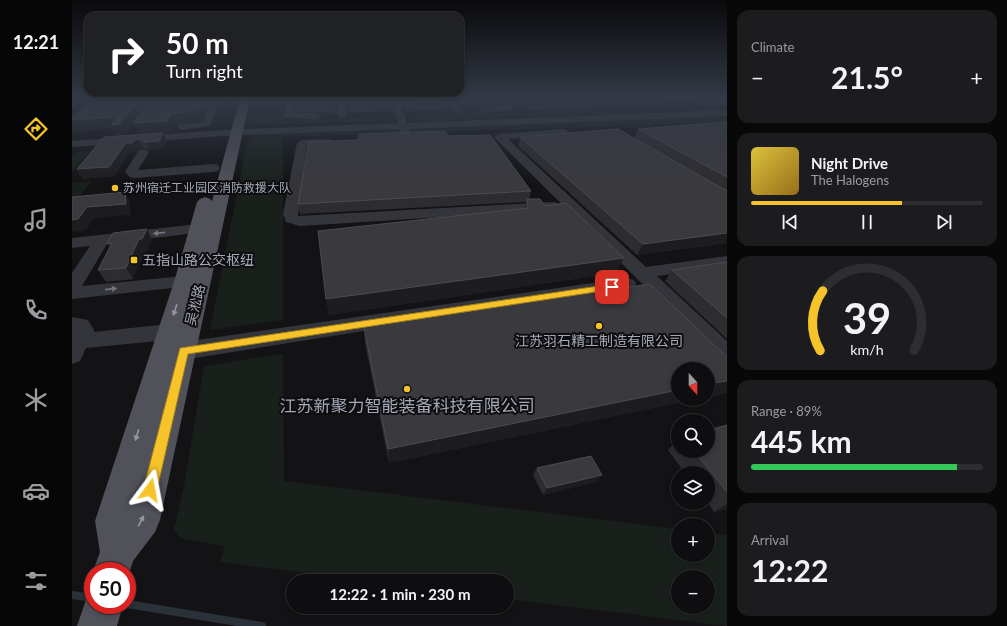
<!DOCTYPE html>
<meta charset="utf-8">
<style>
body{margin:0;font-family:Lato,"Noto Sans SC",sans-serif;background:#1c1c1e;color:#f1f3f6;height:100vh;display:flex;flex-direction:column;font-size:15px;white-space:nowrap}
*{box-sizing:border-box;margin:0}
p{font-size:13px;color:#9b9c9f}
.icon{flex:none;width:22px;height:22px;fill:none;stroke:currentColor;stroke-width:2;stroke-linecap:round;stroke-linejoin:round}
.map{position:relative;flex:1;overflow:hidden}
.drawer{display:flex;flex-direction:column;gap:10px;padding:10px;background:#080809;width:280px}
.drawer>*{flex:none}
.top-card{position:absolute;left:12px;top:12px;width:380px;height:84px;border-radius:12px;box-shadow:0 2px 6px #0003,0 0 0 1px #2e2e30;background:#202124;color:#fff;overflow:hidden}
.needle{width:26px;rotate:159deg}
.fabs{position:absolute;left:599px;top:362px;display:grid;gap:8px}
.fabs a{display:grid;place-items:center;width:44px;height:44px;border-radius:50%;background:#0e0e10;box-shadow:0 2px 6px #0003,0 0 0 1px #2e2e30;font-size:20px}
.speed{position:absolute;left:12px;top:562px;display:flex;gap:8px;font-size:20px;font-weight:700;text-align:center}
.speed>*{display:grid;place-content:center;width:52px;height:52px;border-radius:50%;background:#0e0e10;box-shadow:0 2px 6px #0003,0 0 0 1px #2e2e30;line-height:1}
.speed .limit{border:6px solid #d22;background:#fff;color:#111}
.pin{position:absolute;display:grid;place-items:center;width:34px;height:34px;color:#fff;margin:-17px;border-radius:8px;box-shadow:0 2px 6px #0006}
.me{position:absolute;width:44px;margin:-22px;rotate:13deg;stroke-linejoin:round;filter:drop-shadow(0 0 3px #0008)}
.turn{display:flex;align-items:center;gap:14px;height:84px;padding:0 16px;font-size:18px}
.turn .icon{width:52px;height:52px;stroke-width:2.5}
.turn b{display:block;font-size:28px;line-height:34px}
.big{font-size:30px;font-weight:700;line-height:1.1}
.drawer .tile{flex:1;display:flex;flex-direction:column;justify-content:center;gap:6px;min-width:0;padding:0 14px;border-radius:12px;background:#1c1c1e}
.drawer .dial{align-items:center;gap:0}
.dial svg{height:104px;overflow:visible;fill:none;stroke:#2e2e30;stroke-width:7;stroke-linecap:round;text-anchor:middle}
.dial text{fill:#f1f3f6;stroke:none}
.song{display:flex;align-items:center;gap:12px}
.cover{width:48px;height:48px;border-radius:6px;background:linear-gradient(135deg,hsl(50 70% 55%),hsl(40 70% 35%))}
.played{height:4px;border-radius:2px;background:linear-gradient(90deg,#f6c42a 65%,#2e2e30 65%)}
.keys{display:flex;justify-content:space-around;direction:ltr}
.heat{display:flex;justify-content:space-between;align-items:center;font-size:22px;direction:ltr}
.charge{height:6px;border-radius:3px;background:linear-gradient(90deg,#34c759 89%,#2e2e30 0)}
.trip{position:absolute;left:214px;top:574px;width:228px;height:40px;border-radius:20px;background:#0e0e10;box-shadow:0 2px 6px #0003,0 0 0 1px #2e2e30;font-weight:700;line-height:40px;text-align:center}
main{display:flex;flex:1;min-height:0}
.tab-bar{display:flex;flex-direction:column;width:72px;justify-content:space-around;align-items:center;background:#060606;color:#9b9c9f}
.tab-bar .icon{width:28px;height:28px}
.tab-bar .selected{color:#f6c42a}
.tab-bar b{font-size:18px;color:#f1f3f6}
.map>svg:first-child{display:block}
</style>
<main>
<nav class="tab-bar">
<b>12:21</b>
<svg class="icon selected" aria-label="directions" viewBox="0 0 24 24"><path d="M12 3l9 9-9 9-9-9zM9 14v-3h6M13 9l2 2-2 2"/></svg>
<svg class="icon" aria-label="music" viewBox="0 0 24 24"><path d="M9 18V5l10-2v13"/><circle cx="6" cy="18" r="3"/><circle cx="16" cy="16" r="3"/></svg>
<svg class="icon" aria-label="phone" viewBox="0 0 24 24"><path d="M5 4h4l2 5-3 2q2 4 5 5l2-3 5 2v4C11 20 4 13 5 4z"/></svg>
<svg class="icon" aria-label="climate" viewBox="0 0 24 24"><path d="M12 3v18M4 7l16 10M4 17L20 7"/></svg>
<svg class="icon" aria-label="car" viewBox="0 0 24 24"><path d="M5 17H2v-5l4-1 3-4h7l3 4 3 1v5h-3M9 17h6M6 11h13"/><circle cx="7" cy="17" r="2"/><circle cx="17" cy="17" r="2"/></svg>
<svg class="icon" aria-label="filters" viewBox="0 0 24 24"><path d="M4 7h16M4 17h16"/><circle cx="9" cy="7" r="2"/><circle cx="15" cy="17" r="2"/></svg>
</nav>
<div class="map">
<svg width="655" height="626" viewBox="0 0 655 626">
<rect width="100%" height="100%" fill="#131315"/>
<g fill="#19201b" fill-rule="evenodd">
<polygon points="178,98 213,98 213,120 316,116 317,121 180,125 173,121"/>
<path d="M655 104V110C641 110 630 110 617 105Z"/>
<polygon points="603,105 613,109 611,111 339,122 337,115"/>
<polygon points="655,116 655,122 211,137 211,320 138,330 175,143 183,136 202,133"/>
<polygon points="18,151 0,172 0,158 6,152"/>
<polygon points="20,181 2,203 0,204 0,183"/>
<path d="M211 354 212 481 606 529V555H636V533L655 535V626L435 599V581H299L148 562 153 546 110 539 102 529 112 487 132 366ZM606 577H636V607H606Z"/>
</g>
<g fill="none" stroke-linecap="round" stroke-linejoin="round">
<g stroke="#293139" stroke-width="8">
<polyline points="0,595 21,598"/>
<polyline points="55,604 190,626"/>
</g>
<g fill="#34353a" fill-rule="evenodd">
<polygon points="2,98 11,98 0,106 0,99"/>
<polygon points="26,98 35,98 4,128 0,129 0,121"/>
<polygon points="141,98 149,98 138,126 111,130 107,129 106,127 107,125 130,122"/>
<polygon points="216,98 224,98 222,113 245,113 250,116 245,119 214,118 212,116"/>
<polygon points="266,98 274,98 275,115 273,117 270,118 265,115"/>
<polygon points="319,98 327,98 335,123 655,110 655,116 337,129 340,138 335,141 330,138 327,129 152,136 0,147 0,141 152,130 326,123"/>
<polygon points="373,98 381,98 391,111 389,113 383,113"/>
<polygon points="423,98 432,98 442,108 437,111 408,112 406,110 408,108 430,106"/>
<polygon points="562,98 600,98 596,101 460,110 455,107 460,104"/>
<polygon points="616,98 653,99 655,100 655,104 633,105 617,100"/>
<polygon points="492,129 497,132 496,134 436,139 574,267 655,256 655,266 585,276 655,341 655,363 647,360 422,137 427,134"/>
<polygon points="255,139 259,140 260,142 259,144 235,146 226,216 481,202 486,203 488,206 486,209 481,210 228,226 214,222 211,214 225,143 230,140"/>
<polygon points="71,149 75,150 77,152 66,170 142,164 146,165 148,168 146,171 142,172 62,178 58,177 53,172 67,150"/>
<polygon points="126,224 131,226 134,229 131,232 35,244 10,286 112,276 118,278 121,282 118,286 0,299 0,273 18,246 0,248 0,238"/>
<polygon points="555,278 562,280 564,284 562,288 98,362 90,359 87,353 90,347 98,344"/>
<polygon points="0,317 16,320 22,330 22,332 96,324 103,327 107,332 103,337 96,340 14,348 8,361 0,364"/>
</g>
<g fill="#505159" fill-rule="evenodd">
<polygon points="168,98 178,98 88,520 83,532 61,561 55,580 55,571 21,571 28,552 23,521 102,282 125,202 128,199 133,197 138,199 140,201"/>
<polygon points="21,590 21,605 51,605 45,626 5,626 17,591"/>
</g>
</g>
<g fill="#2d2c30" fill-rule="evenodd">
<path d="M31 98H134L137 105 129 121 103 125 100 132 67 134 62 123 52 136 41 129ZM71 100H80L74 108Z"/>
<polygon points="222,98 265,98 264,113 224,112 222,103"/>
<polygon points="275,98 321,102 321,111 276,113"/>
<polygon points="328,98 377,98 379,100 379,109 333,111"/>
<polygon points="383,98 428,98 427,105 400,109 392,101 388,105"/>
<polygon points="434,98 542,98 460,102 454,107 443,107"/>
<polygon points="655,122 655,243 565,255 446,146 448,137 648,187 562,138 566,129"/>
<polygon points="91,133 95,142 91,149 78,150 71,148 67,149 64,152 58,152 42,176 11,179 5,169 32,137"/>
<polygon points="376,136 459,191 457,199 473,206 552,258 544,273 257,315 254,299 453,208 454,202 228,214 226,204"/>
<polygon points="75,229 80,240 76,250 73,251 61,279 34,282 26,270 37,248"/>
<polygon points="655,262 655,339 593,281 600,270"/>
<polygon points="292,327 655,357 655,393 636,397 636,369 606,399 624,399 317,463 293,343"/>
<polygon points="655,425 655,509 642,512 636,503 636,473 613,473 596,450 606,439 606,451 636,451"/>
<polygon points="465,468 524,482 471,495 461,475"/>
</g>
<g fill="#1d1d1f">
<polygon points="70,98 74,108 99,114 132,98 134,98 137,105 129,121 103,125 100,132 67,134 62,123 52,136 44,136 41,129 0,132 0,120"/>
<polygon points="263,98 265,98 264,113 263,104"/>
<polygon points="389,98 392,98 392,101 388,105"/>
<polygon points="418,98 428,98 427,105 400,109 401,100"/>
<polygon points="455,98 461,98 460,102 454,107"/>
<polygon points="91,133 95,142 91,149 78,150 74,142"/>
<polygon points="67,139 71,148 67,149 64,152 58,152 42,176 11,179 5,169 54,143"/>
<polygon points="53,192 58,203 59,215 22,218 14,230 0,232 0,220 15,207"/>
<polygon points="75,229 80,240 76,250 73,251 61,279 54,268 67,239"/>
<polygon points="655,233 655,243 565,255 571,244"/>
<polygon points="40,243 42,255 35,244"/>
<polygon points="552,258 544,273 257,315 254,299"/>
<polygon points="655,381 655,393 636,397 636,384"/>
<polygon points="606,390 606,399 624,399 317,463 316,449"/>
<polygon points="530,475 524,482 471,495 475,488"/>
<polygon points="655,504 655,509 642,512"/>
</g>
<g fill="#3a3a3e" stroke="#4b4b51">
<polygon points="65,98 69,98 47,124 39,125 45,117 0,120 0,117 19,101"/>
<polygon points="82,98 132,98 125,110 99,114 95,121 62,123"/>
<polygon points="222,98 263,98 263,104 222,103"/>
<polygon points="275,98 320,98 321,102 276,104"/>
<polygon points="331,98 377,98 379,100 333,102"/>
<polygon points="399,98 418,98 401,100"/>
<polygon points="655,122 655,177 566,129"/>
<polygon points="546,129 655,191 655,233 571,244 448,137"/>
<polygon points="373,131 376,136 418,135 459,191 226,204 237,142 286,140 287,134"/>
<polygon points="91,133 87,141 74,142 67,139 63,140 60,143 54,143 37,167 5,169 32,137"/>
<polygon points="53,192 54,204 15,207 6,219 0,220 0,197"/>
<polygon points="455,199 468,199 473,206 494,203 552,258 254,299 246,231 456,208"/>
<polygon points="75,229 70,239 67,239 54,268 26,270 40,243 35,244 41,233"/>
<polygon points="655,262 655,318 600,270"/>
<polygon points="578,284 655,357 655,381 636,384 636,369 606,369 606,390 316,449 292,327"/>
<polygon points="655,425 655,492 622,451 636,451 636,430"/>
<polygon points="519,456 530,475 475,488 465,468"/>
</g>
<defs><path id="oneway-solid" d="M-6-.8H1V-3.2L6.5 0L1 3.2V.8H-6Z"/></defs>
<g fill="#72747e">
<use href="#oneway-solid" transform="translate(87 233) rotate(174)"/>
<use href="#oneway-solid" transform="translate(39 289) rotate(-6)"/>
</g>
<g fill="#9497a3">
<use href="#oneway-solid" transform="translate(103 310) rotate(108)"/>
<use href="#oneway-solid" transform="translate(65 435) rotate(107)"/>
<use href="#oneway-solid" transform="translate(69 521) rotate(-62)"/>
</g>
<linearGradient id="sky" x2="0" y2="1"><stop stop-color="#0a0a0c"/><stop offset="0.53" stop-color="#333946"/><stop offset="1" stop-color="#333946" stop-opacity="0"/></linearGradient>
<rect width="655" height="185" fill="url(#sky)"/>
<polygon fill="#f6c42a" stroke="#a07f1b" points="540,284 544,287 543,289 116,354 85,490 83,494 78,496 73,494 71,490 108,348"/>
<g fill="#f6c42a" stroke="#0e0e10" stroke-width="1.5">
<circle cx="43" cy="188" r="4"/>
<rect x="58" y="256" width="8" height="8" rx="2"/>
<circle cx="527" cy="326" r="4"/>
<circle cx="335" cy="389" r="4"/>
</g>
<g text-anchor="middle" stroke-width="4" stroke-linejoin="round" paint-order="stroke">
<g font-size="12" fill="#a5a8b6" stroke="#0e0e10" text-anchor="start">
<text x="51" y="192">苏州宿迁工业园区消防救援大队</text>
</g>
<g font-size="14" fill="#a5a8b6" stroke="#0e0e10" text-anchor="start">
<text x="70" y="265">五指山路公交枢纽</text>
<text x="527" y="346" text-anchor="middle">江苏羽石精工制造有限公司</text>
</g>
<g font-size="14" fill="#a5a8b6" stroke="#0e0e10">
<text transform="translate(123 305) rotate(-76)" y="5">吴淞路</text>
</g>
<g font-size="17" fill="#a5a8b6" stroke="#0e0e10">
<text x="335" y="412">江苏新聚力智能装备科技有限公司</text>
</g>
</g>
</svg>
<div class="fabs">
<a><svg class="needle" viewBox="-14 -14 28 28"><path d="M0-13l5 13h-10z" fill="#e53935"/><path d="M0 13l5-13h-10z" fill="#9b9c9f"/></svg></a>
<a><svg class="icon" aria-label="search" viewBox="0 0 24 24"><circle cx="10" cy="10" r="6"/><path d="M15 15l6 6"/></svg></a>
<a><svg class="icon" aria-label="layers" viewBox="0 0 24 24"><path d="M12 4l9 5-9 5-9-5zM3 14l9 5 9-5"/></svg></a>
<a>+</a>
<a>−</a>
</div>
<div class="speed"><div class="limit">50</div></div>
<div class="pin" style="left:540px;top:287px;background:#d93025"><svg class="icon" aria-label="arrive" viewBox="0 0 24 24"><path d="M6 21V4h12l-3 4 3 4H6"/></svg></div>
<svg class="me" style="left:78px;top:490px" viewBox="-20 -20 40 40"><path d="M0-17L14 15 0 8-14 15z" fill="#f6c42a" stroke="#fff" stroke-width="4"/></svg>
<div class="trip">12:22 · 1 min · 230 m</div>
<div class="top-card">
<div class="turn"><svg class="icon" aria-label="right" viewBox="0 0 24 24"><path d="M7 20v-9h11M14 6l5 5-5 5"/></svg><div><b>50 m</b>Turn right</div></div>
</div>
</div>
<section class="drawer">
<div class="tile"><p>Climate</p>
<div class="heat"><a>−</a><b class="big">21.5°</b><a>+</a></div>
</div>
<div class="tile">
<div class="song"><i class="cover"></i><div><b>Night Drive</b><p>The Halogens</p></div></div>
<div class="played"></div>
<div class="keys"><svg class="icon" aria-label="previous" viewBox="0 0 24 24"><path d="M18 5L8 12l10 7zM5 5v14"/></svg><svg class="icon" aria-label="pause" viewBox="0 0 24 24"><path d="M8 5v14M16 5v14"/></svg><svg class="icon" aria-label="next" viewBox="0 0 24 24"><path d="M6 5l10 7-10 7zM19 5v14"/></svg></div>
</div>
<div class="tile dial"><svg viewBox="0 0 100 80">
<path d="M14 69A42 42 0 1 1 86 69"/>
<path d="M14 69A42 42 0 0 1 16 23" stroke="#f6c42a"/>
<text x="50" y="56" font-size="32" font-weight="700">39</text>
<text x="50" y="72" font-size="11">km/h</text>
</svg></div>
<div class="tile"><p>Range · 89%</p><b class="big">445 km</b><div class="charge"></div></div>
<div class="tile"><p>Arrival</p><b class="big">12:22</b></div>
</section>
</main>
